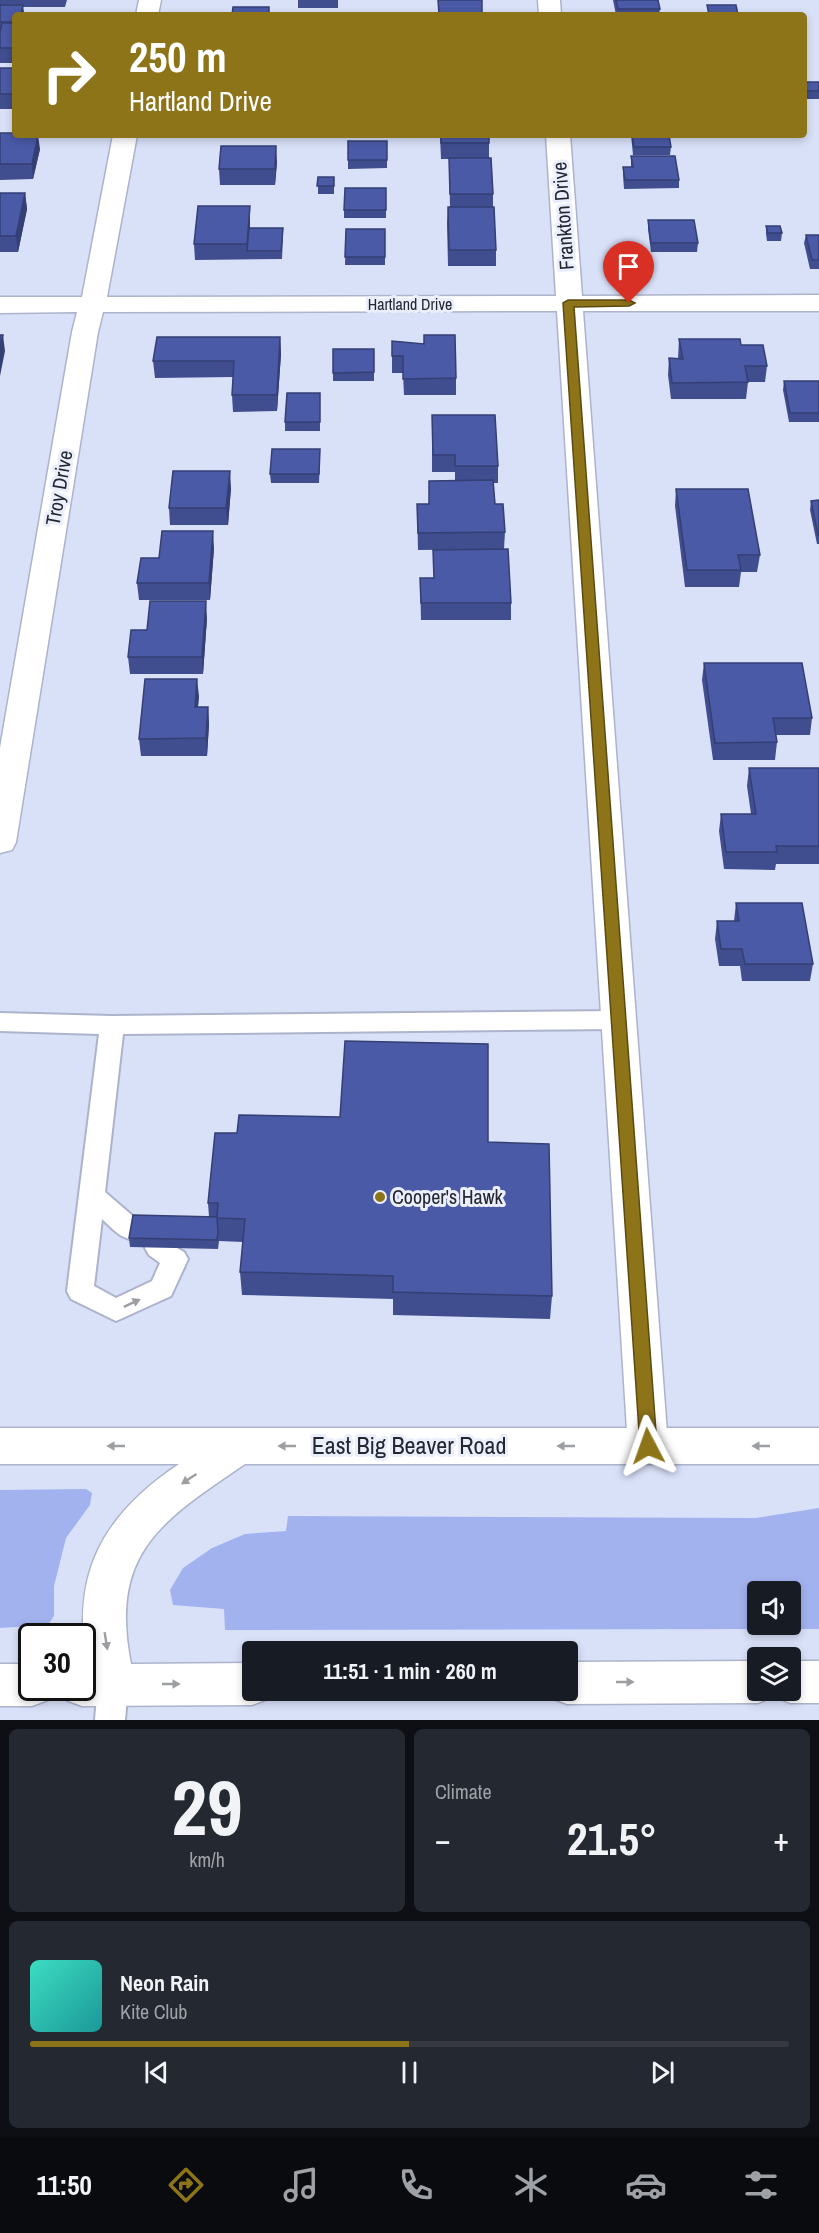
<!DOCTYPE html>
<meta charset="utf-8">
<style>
body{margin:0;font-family:"Archivo Narrow",sans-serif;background:#242831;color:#f1f3f6;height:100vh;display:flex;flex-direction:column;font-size:22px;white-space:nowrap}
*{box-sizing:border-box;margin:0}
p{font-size:20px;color:#9ea1a6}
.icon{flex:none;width:33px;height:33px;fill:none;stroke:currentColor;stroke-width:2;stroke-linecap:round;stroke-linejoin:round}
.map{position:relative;height:1720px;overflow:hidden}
.side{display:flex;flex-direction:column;gap:9px;padding:9px;background:#0d0f14;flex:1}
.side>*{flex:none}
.top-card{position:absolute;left:12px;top:12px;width:795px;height:126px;border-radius:6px;box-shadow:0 3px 9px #0003;background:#8e7419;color:#fff;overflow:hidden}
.controls{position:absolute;left:747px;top:1581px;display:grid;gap:12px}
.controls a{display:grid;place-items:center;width:54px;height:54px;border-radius:6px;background:#171b24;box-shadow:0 3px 9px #0003;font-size:30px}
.speed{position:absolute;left:18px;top:1623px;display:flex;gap:12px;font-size:30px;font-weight:700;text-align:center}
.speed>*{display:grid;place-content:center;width:78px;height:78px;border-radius:50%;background:#171b24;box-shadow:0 3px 9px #0003;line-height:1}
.speed .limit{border:3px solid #111;border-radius:9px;background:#fff;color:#111}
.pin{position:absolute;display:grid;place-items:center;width:51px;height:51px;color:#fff;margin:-62px -26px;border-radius:50% 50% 50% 0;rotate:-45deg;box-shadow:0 0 6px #0007}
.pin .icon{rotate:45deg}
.me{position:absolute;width:66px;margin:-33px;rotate:356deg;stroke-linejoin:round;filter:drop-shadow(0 0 4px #0008)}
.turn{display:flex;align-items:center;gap:21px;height:126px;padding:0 18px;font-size:27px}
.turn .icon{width:78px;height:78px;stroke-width:2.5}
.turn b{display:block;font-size:42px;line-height:51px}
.big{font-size:45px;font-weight:700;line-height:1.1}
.side .tile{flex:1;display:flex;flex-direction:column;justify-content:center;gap:9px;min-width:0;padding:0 21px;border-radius:9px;background:#242831}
.side .dial{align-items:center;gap:0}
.dial b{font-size:78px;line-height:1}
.song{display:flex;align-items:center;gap:18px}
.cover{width:72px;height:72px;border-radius:9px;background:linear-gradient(135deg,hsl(170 70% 55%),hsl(180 70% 35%))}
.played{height:6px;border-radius:3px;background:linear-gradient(90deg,#8e7419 50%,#363941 50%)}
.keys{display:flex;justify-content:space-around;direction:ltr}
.heat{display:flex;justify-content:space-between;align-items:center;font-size:33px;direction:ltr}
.side .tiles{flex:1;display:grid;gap:9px;grid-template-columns:1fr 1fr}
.tile:last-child{grid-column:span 2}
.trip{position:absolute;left:242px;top:1641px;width:336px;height:60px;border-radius:6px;background:#171b24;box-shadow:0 3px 9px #0003;font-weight:700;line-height:60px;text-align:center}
.tab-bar{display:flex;height:96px;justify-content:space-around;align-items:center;background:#090b0e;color:#9ea1a6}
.tab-bar .icon{width:42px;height:42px}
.tab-bar .on{color:#8e7419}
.tab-bar b{font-size:27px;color:#f1f3f6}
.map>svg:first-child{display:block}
</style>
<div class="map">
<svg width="819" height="1720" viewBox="0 0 819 1720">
<rect width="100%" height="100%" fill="#d9e1f9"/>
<g fill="#a2b2ee" fill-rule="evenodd">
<polygon points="86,1489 92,1493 90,1505 66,1538 54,1586 54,1616 48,1625 0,1628 0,1490"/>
<path d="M819 1508V1629L225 1630 224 1609 173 1605 170 1590 183 1568 212 1548 245 1534 286 1531 288 1516 756 1518ZM758 1592H790V1624H758Z"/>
</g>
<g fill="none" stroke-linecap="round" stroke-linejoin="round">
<g stroke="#acb3ca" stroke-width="4">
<g id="service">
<path d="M617 1011 625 1014 629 1020 625 1026 617 1029 123 1034 105 1192 142 1224 146 1231 142 1238C125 1244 114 1230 102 1219L94 1286 116 1298 152 1281 160 1263 149 1255 145 1248 149 1241 158 1237 184 1252 188 1259 171 1296 116 1321 71 1299 67 1291 99 1034 0 1031V1013L112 1016Z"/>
<polygon points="113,1671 124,1675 128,1685 125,1720 95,1720 98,1685 102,1675"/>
</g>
</g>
<g stroke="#acb3ca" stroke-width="3">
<g id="minor">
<polygon points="139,0 161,0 158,15 136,15"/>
<polygon points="538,0 560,0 561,15 539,15"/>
<polygon points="113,135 137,135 107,297 556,296 546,135 570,135 582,296 819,295 819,311 583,311 668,1446 662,1458 648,1464 634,1458 628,1446 557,311 103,312 98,332 16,842 12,850 0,853 0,748 72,332 77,312 0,313 0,297 82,297"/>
</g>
</g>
<g stroke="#acb3ca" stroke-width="3">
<g id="primary">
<path d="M0 1428H819V1464H245C161 1521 109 1553 131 1664L252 1663V1690H271L268 1699 252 1705 82 1706 66 1700 61 1688H82V1664H87C71 1573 103 1515 179 1464H0Z"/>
<polygon points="758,1661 758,1690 790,1690 790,1661 819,1661 819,1703 790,1703 774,1696 758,1703 567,1704 551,1698 548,1690 567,1690 567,1662"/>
<polygon points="0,1664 32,1664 32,1688 53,1688 48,1700 32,1706 0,1706"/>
</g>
</g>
<use href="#service" fill="#fff" fill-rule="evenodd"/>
<use href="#minor" fill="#fff" fill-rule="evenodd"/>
<use href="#primary" fill="#fff" fill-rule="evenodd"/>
</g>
<g fill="#404d8f">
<polygon points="0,0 67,0 65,7 23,7 24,13 15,15 15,63 0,63"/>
<rect x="298" y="0" width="40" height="8"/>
<rect x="438" y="0" width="44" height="15"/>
<polygon points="613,0 658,0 660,9 659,15 616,15"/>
<rect x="0" y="68" width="15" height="41"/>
<rect x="804" y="82" width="15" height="17"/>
<polygon points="0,133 40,149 33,179 0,180"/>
<polygon points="440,135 489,135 489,158 493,194 493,207 496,250 496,266 448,266 447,223 448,207 450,207 449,159 441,159"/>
<polygon points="631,135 669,135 671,147 670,155 633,155"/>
<polygon points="348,141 387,141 387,168 348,169"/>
<polygon points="631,156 679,180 679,188 624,189 623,175 623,167 631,167"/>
<polygon points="277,162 275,185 220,185 219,169"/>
<rect x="318" y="177" width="16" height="17"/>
<polygon points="386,188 386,218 344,218 344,210"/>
<polygon points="0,193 25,193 27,209 18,252 0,252"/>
<polygon points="250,206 250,228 283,237 282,259 195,260 194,244"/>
<polygon points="648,220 698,243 697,252 651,252 648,229"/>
<polygon points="766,226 782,233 781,241 767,241 766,234"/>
<polygon points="346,229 385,229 385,265 345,265"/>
<polygon points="806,235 819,235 819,269 810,269 804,243"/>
<polygon points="280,337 281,354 277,411 233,412 232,395 233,377 155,378 153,361"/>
<polygon points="679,339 741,345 767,366 765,382 748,382 746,399 671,399 668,375 669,358 678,359"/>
<polygon points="392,341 456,378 456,395 404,395 403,373 392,373"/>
<polygon points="374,349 374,381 333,381 333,373"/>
<polygon points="784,381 819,381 819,422 789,422 783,390"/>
<polygon points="320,393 320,431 285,431 285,422"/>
<polygon points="432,415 498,466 498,483 493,483 495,504 505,532 504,549 418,550 417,504 429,504 455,480 455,472 432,472"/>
<polygon points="320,458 319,483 271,483 270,474"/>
<polygon points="231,488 228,525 170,525 169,508"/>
<polygon points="676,489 760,555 757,572 741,572 739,587 685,587 675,506"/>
<polygon points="819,500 819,544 817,544 810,510 811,501"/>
<polygon points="214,548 210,600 139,600 137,583 159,558"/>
<polygon points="420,578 511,603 511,620 421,620"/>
<polygon points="207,618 203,674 130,674 128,657 147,630"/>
<polygon points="704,663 812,718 810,735 776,735 777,742 775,760 713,760 702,680"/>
<polygon points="199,696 198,707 208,707 209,724 207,756 141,756 139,739"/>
<polygon points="749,768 819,768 819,864 776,864 775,870 724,869 719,831 721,814 751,814 747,786"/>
<polygon points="736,903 813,964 810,981 742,981 740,966 719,966 715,939 717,921 734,921"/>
<polygon points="488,1142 552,1296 550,1319 393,1315 393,1299 242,1295 240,1272 243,1242 219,1241 218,1249 130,1247 129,1238 209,1217 208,1203"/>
</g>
<g fill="#343f74">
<polygon points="23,5 24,15 21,15"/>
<polygon points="38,135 40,149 33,179 32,164"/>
<polygon points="276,146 277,162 275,185 275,169"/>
<polygon points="25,193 27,209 18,252 16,236"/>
<polygon points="250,206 250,222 248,251 247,251 247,244"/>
<polygon points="3,335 5,351 0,376 0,349"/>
<polygon points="280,337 281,354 277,411 277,395"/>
<polygon points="230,471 231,488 228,525 226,508"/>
<polygon points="213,531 214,548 210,600 209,583"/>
<polygon points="206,601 207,618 203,674 202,657"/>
<polygon points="197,679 199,696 196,724 195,707"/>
<polygon points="208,707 209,724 207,756 206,738"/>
</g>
<g fill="#4a5aa6" stroke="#343f74" stroke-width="1.5">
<polygon points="438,0 482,0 482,14 439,14"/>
<polygon points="616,0 658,0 660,9 618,9"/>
<polygon points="0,5 23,5 21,15 15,15 15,22 0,22"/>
<polygon points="707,5 736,5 738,15 709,15"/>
<polygon points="233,7 269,7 269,15 288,15 232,15"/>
<polygon points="2,23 15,23 15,48 0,48 0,32"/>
<rect x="0" y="68" width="15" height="26"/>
<rect x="804" y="82" width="15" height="9"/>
<polygon points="0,133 15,133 15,135 38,135 32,164 0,164"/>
<rect x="441" y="135" width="48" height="8"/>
<polygon points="632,135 669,135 671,147 634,147"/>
<rect x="348" y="141" width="39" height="19"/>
<polygon points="221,146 276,146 275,169 219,169"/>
<polygon points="631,156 675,156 679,180 625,180 623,167 633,167"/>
<polygon points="449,158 491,158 493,194 450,194"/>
<polygon points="318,177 334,177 334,186 317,186"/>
<polygon points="345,188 386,188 386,210 344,210"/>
<polygon points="0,193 25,193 16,236 0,236"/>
<polygon points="198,206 250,206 247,244 194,244"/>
<polygon points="448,207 494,207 496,250 449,250"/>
<polygon points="648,220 694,220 698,243 651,243"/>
<polygon points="766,226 780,226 782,233 768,233"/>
<polygon points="249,228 283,228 281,251 247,251"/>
<polygon points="346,229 385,229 385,257 345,257"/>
<polygon points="806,235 819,235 819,260 812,260"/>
<polygon points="0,335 3,335 0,349"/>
<polygon points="424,335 455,335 456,378 403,379 403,356 392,356 392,341 424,344"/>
<polygon points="157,337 280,337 277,395 232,395 234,361 153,361"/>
<polygon points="679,339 740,339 741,345 763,345 767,366 745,366 748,382 672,383 669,358 683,359"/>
<polygon points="333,349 374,349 374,372 333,373"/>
<polygon points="784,381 819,381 819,413 790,413"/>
<polygon points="287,393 320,393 320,422 285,422"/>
<polygon points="432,415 495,415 498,466 455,466 455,455 433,455"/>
<polygon points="272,449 320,449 319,474 270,474"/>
<polygon points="173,471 230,471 226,508 169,508"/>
<polygon points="493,480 495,504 503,504 505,532 418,533 417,504 429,504 429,481"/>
<polygon points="676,489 748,489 760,555 738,555 741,570 687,570"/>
<polygon points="819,500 819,535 818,535 811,501"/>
<polygon points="162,531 213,531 209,583 137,583 141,558 159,558"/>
<polygon points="508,549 511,603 421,603 420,578 434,578 433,550"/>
<polygon points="150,601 206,601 202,657 128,657 131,630 147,630"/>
<polygon points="704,663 802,663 812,718 773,718 777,742 715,743"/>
<polygon points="145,679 197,679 195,707 208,707 206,738 139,739"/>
<polygon points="749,768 819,768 819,846 776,846 777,852 726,852 721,814 756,814"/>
<polygon points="736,903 802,903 813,964 745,964 742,949 721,949 717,921 739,921"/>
<polygon points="345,1041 488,1044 488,1142 549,1144 552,1296 393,1292 393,1276 240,1272 245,1219 217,1218 218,1203 208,1203 215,1133 237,1133 239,1115 340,1117"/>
<polygon points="133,1215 217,1217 218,1232 217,1240 129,1238"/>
</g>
<defs><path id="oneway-solid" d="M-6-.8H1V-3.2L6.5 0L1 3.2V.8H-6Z" transform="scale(1.5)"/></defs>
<g fill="#9c9ea1">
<use href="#oneway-solid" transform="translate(132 1303) rotate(-25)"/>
<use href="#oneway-solid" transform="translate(116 1446) rotate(180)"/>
<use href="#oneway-solid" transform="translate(287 1446) rotate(-180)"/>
<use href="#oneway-solid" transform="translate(566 1446) rotate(-180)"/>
<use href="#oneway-solid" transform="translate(761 1446) rotate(180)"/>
<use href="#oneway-solid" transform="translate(189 1479) rotate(146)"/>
<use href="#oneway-solid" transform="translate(106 1641) rotate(81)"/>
<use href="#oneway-solid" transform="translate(625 1682)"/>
<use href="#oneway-solid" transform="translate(171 1684)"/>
</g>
<polygon fill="#8e7419" stroke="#5c4b10" stroke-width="1.5" points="568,300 629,300 635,303 629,306 574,307 657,1446 654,1451 648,1454 642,1451 640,1446 563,303"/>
<circle fill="#8e7419" stroke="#eaeefd" stroke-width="2" cx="380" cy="1197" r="6"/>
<g text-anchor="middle" stroke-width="6" stroke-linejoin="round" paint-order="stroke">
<g font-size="16" fill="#24272f" stroke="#eaeefd">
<text x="410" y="310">Hartland Drive</text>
</g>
<g font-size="20" fill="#24272f" stroke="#eaeefd">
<text transform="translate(563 216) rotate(-94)" y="7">Frankton Drive</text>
<text transform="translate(59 488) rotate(-80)" y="7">Troy Drive</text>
</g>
<g font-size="20" fill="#24272f" stroke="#eaeefd" text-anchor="start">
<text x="392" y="1204">Cooper's Hawk</text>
</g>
<g font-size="24" fill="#24272f" stroke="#eaeefd">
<text x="409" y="1454">East Big Beaver Road</text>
</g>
</g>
</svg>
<div class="controls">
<a><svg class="icon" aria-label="sound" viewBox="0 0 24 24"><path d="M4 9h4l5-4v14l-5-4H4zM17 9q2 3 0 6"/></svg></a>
<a><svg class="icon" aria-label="layers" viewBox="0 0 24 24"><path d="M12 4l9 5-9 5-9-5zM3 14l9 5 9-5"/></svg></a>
</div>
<div class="speed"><div class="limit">30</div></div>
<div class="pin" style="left:629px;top:303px;background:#d93025"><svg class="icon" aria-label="arrive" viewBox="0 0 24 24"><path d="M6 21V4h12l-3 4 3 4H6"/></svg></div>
<svg class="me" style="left:648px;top:1446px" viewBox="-20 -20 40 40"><path d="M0-17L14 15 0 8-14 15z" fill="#8e7419" stroke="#fff" stroke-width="4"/></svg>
<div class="trip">11:51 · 1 min · 260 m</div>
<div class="top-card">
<div class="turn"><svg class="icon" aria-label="right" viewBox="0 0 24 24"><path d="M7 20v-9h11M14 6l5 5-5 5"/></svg><div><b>250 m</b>Hartland Drive</div></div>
</div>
</div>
<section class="side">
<div class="tiles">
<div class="tile dial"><b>29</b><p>km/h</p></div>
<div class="tile"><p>Climate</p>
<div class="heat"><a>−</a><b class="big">21.5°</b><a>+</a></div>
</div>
<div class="tile">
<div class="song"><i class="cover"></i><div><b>Neon Rain</b><p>Kite Club</p></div></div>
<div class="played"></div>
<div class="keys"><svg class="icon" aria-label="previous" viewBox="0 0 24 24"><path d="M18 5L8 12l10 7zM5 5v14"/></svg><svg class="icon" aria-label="pause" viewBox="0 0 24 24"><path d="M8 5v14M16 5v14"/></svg><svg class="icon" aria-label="next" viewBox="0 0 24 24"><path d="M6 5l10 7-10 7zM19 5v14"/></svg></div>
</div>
</div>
</section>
<nav class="tab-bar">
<b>11:50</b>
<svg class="icon on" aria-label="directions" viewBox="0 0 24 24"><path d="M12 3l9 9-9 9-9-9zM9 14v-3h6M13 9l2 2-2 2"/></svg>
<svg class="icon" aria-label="music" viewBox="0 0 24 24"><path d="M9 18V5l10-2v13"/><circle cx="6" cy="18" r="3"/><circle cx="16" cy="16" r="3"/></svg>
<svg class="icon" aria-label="phone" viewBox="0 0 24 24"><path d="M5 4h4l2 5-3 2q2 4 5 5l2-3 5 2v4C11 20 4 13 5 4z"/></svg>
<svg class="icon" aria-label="climate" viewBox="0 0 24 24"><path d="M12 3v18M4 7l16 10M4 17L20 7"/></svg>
<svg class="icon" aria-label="car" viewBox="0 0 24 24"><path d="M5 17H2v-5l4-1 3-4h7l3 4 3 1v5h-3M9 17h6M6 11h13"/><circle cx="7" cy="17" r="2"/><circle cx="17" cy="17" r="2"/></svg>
<svg class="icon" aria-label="filters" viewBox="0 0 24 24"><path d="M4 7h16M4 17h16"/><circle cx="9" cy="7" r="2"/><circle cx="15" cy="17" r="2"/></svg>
</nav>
